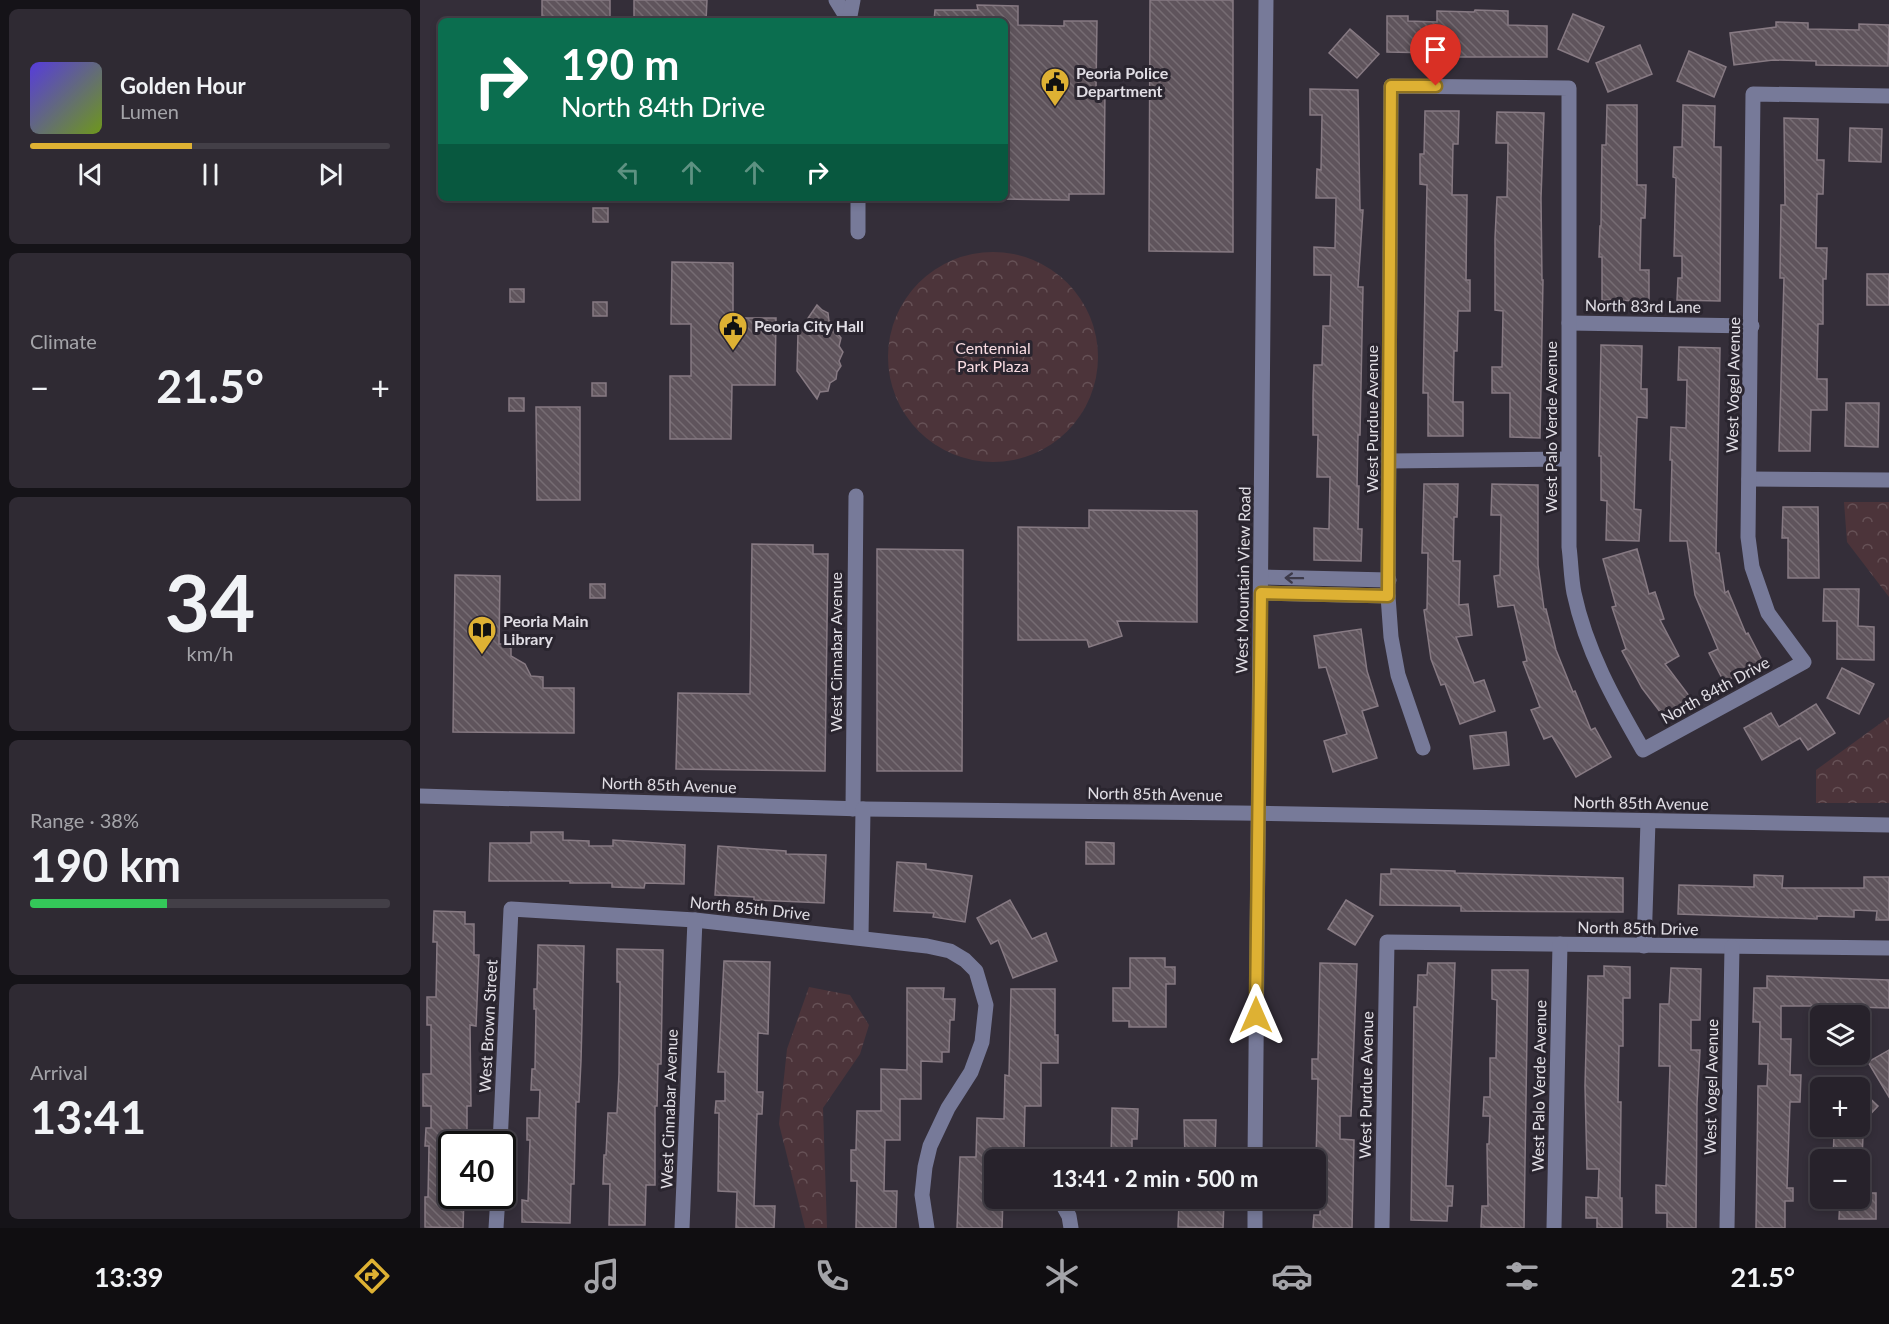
<!DOCTYPE html>
<meta charset="utf-8">
<style>
body{margin:0;font-family:Lato,sans-serif;background:#2f2a33;color:#f1f3f6;height:100vh;display:flex;flex-direction:column;font-size:22px;white-space:nowrap}
*{box-sizing:border-box;margin:0}
p{font-size:20px;color:#a4a4a9}
.icon{flex:none;width:33px;height:33px;fill:none;stroke:currentColor;stroke-width:2;stroke-linecap:round;stroke-linejoin:round}
.map{position:relative;flex:1;overflow:hidden}
.sheet{display:flex;flex-direction:column;gap:9px;padding:9px;background:#151318;width:420px}
.sheet>*{flex:none}
.guide{position:absolute;left:18px;top:18px;width:570px;height:183px;border-radius:9px;box-shadow:0 3px 9px #0003,0 0 0 2px #433f47;background:#0b6e4f;color:#fff;overflow:hidden}
.controls{position:absolute;left:1390px;top:1005px;display:grid;gap:12px}
.controls a{display:grid;place-items:center;width:60px;height:60px;border-radius:9px;background:#27222b;box-shadow:0 3px 9px #0003,0 0 0 2px #433f47;font-size:30px}
.speed{position:absolute;left:18px;top:1131px;display:flex;gap:12px;font-size:30px;font-weight:700;text-align:center}
.speed>*{display:grid;place-content:center;width:78px;height:78px;border-radius:50%;background:#27222b;box-shadow:0 3px 9px #0003,0 0 0 2px #433f47;line-height:1}
.speed .limit{border:3px solid #111;border-radius:9px;background:#fff;color:#111}
.pin{position:absolute;display:grid;place-items:center;width:51px;height:51px;color:#fff;margin:-62px -26px;border-radius:50% 50% 50% 0;rotate:-45deg;box-shadow:0 0 6px #0007}
.pin .icon{rotate:45deg}
.me{position:absolute;width:66px;margin:-33px;rotate:0deg;stroke-linejoin:round;filter:drop-shadow(0 0 4px #0008)}
.turn{display:flex;align-items:center;gap:21px;height:126px;padding:0 24px;font-size:27px}
.turn .icon{width:78px;height:78px;stroke-width:2.5}
.turn b{display:block;font-size:42px;line-height:51px}
.lanes{display:flex;align-items:center;height:57px;padding:0 24px;background:#0003;justify-content:center;gap:30px;direction:ltr}
.lanes .off{opacity:.35}
.big{font-size:45px;font-weight:700;line-height:1.1}
.sheet .tile{flex:1;display:flex;flex-direction:column;justify-content:center;gap:9px;min-width:0;padding:0 21px;border-radius:9px;background:#2f2a33}
.sheet .dial{align-items:center;gap:0}
.dial b{font-size:78px;line-height:1}
.song{display:flex;align-items:center;gap:18px}
.cover{width:72px;height:72px;border-radius:9px;background:linear-gradient(135deg,hsl(250 70% 55%),hsl(80 70% 35%))}
.played{height:6px;border-radius:3px;background:linear-gradient(90deg,#deb133 45%,#433f47 45%)}
.keys{display:flex;justify-content:space-around;direction:ltr}
.heat{display:flex;justify-content:space-between;align-items:center;font-size:33px;direction:ltr}
.charge{height:9px;border-radius:4px;background:linear-gradient(90deg,#34c759 38%,#433f47 0)}
.trip{position:absolute;left:564px;top:1149px;width:342px;height:60px;border-radius:9px;background:#27222b;box-shadow:0 3px 9px #0003,0 0 0 2px #433f47;font-weight:700;line-height:60px;text-align:center}
.menu{display:flex;height:96px;justify-content:space-around;align-items:center;background:#100e11;color:#a4a4a9}
.menu .icon{width:42px;height:42px}
.menu .selected{color:#deb133}
.menu b{font-size:27px;color:#f1f3f6}
main{display:flex;flex:1;min-height:0}
.map>svg:first-child{display:block}
</style>
<main>
<section class="sheet">
<div class="tile">
<div class="song"><i class="cover"></i><div><b>Golden Hour</b><p>Lumen</p></div></div>
<div class="played"></div>
<div class="keys"><svg class="icon" aria-label="previous" viewBox="0 0 24 24"><path d="M18 5L8 12l10 7zM5 5v14"/></svg><svg class="icon" aria-label="pause" viewBox="0 0 24 24"><path d="M8 5v14M16 5v14"/></svg><svg class="icon" aria-label="next" viewBox="0 0 24 24"><path d="M6 5l10 7-10 7zM19 5v14"/></svg></div>
</div>
<div class="tile"><p>Climate</p>
<div class="heat"><a>−</a><b class="big">21.5°</b><a>+</a></div>
</div>
<div class="tile dial"><b>34</b><p>km/h</p></div>
<div class="tile"><p>Range · 38%</p><b class="big">190 km</b><div class="charge"></div></div>
<div class="tile"><p>Arrival</p><b class="big">13:41</b></div>
</section>
<div class="map">
<svg width="1469" height="1228" viewBox="0 0 1469 1228">
<defs>
<pattern id="forest-crowns" width="20" height="18" patternUnits="userSpaceOnUse" patternTransform="scale(1.5)"><rect width="20" height="18" fill="#4c343a"/><path d="M2 6a3 3 0 1 1 6 0M12 15a3 3 0 1 1 6 0" fill="none" stroke="#665156"/></pattern>
<pattern id="building-back-hatch" width="6" height="6" patternUnits="userSpaceOnUse" patternTransform="scale(1.5)"><rect width="6" height="6" fill="#5f545c"/><path d="M-1 5l2 2M0 0l6 6M5-1l2 2" fill="none" stroke="#766c73"/></pattern>
</defs>
<rect width="100%" height="100%" fill="#342e39"/>
<g fill="url(#forest-crowns)">
<circle cx="573" cy="357" r="105"/>
<polygon points="1424,502 1469,502 1469,597 1427,542"/>
<polygon points="1469,717 1469,803 1396,803 1396,770"/>
<polygon points="389,987 430,995 449,1025 440,1054 403,1108 407,1228 385,1228 359,1124 367,1049"/>
</g>
<g fill="url(#building-back-hatch)" stroke="#877a83" stroke-width="1.5">
<rect x="122" y="0" width="68" height="21"/>
<polygon points="214,0 287,0 286,21 214,21"/>
<polygon points="730,0 813,0 813,252 729,251"/>
<polygon points="557,5 598,6 598,25 644,26 644,21 677,21 676,88 685,88 684,194 649,194 649,200 585,199 585,21 514,21 515,10 558,10"/>
<polygon points="1055,10 1088,11 1088,25 1127,26 1127,57 1017,57 1017,53 967,52 967,16 988,16 988,21 1017,22 1017,11 1054,12"/>
<polygon points="1153,14 1184,27 1168,62 1138,49"/>
<polygon points="1356,22 1388,23 1388,29 1439,30 1439,24 1469,25 1468,66 1396,65 1396,61 1353,60 1314,65 1310,33 1356,27"/>
<polygon points="930,29 959,54 937,78 909,53"/>
<polygon points="1220,45 1232,74 1188,92 1176,63"/>
<polygon points="1269,51 1306,67 1294,97 1257,81"/>
<polygon points="890,89 938,90 940,210 943,210 938,287 943,287 940,435 938,435 937,486 939,486 938,529 942,529 941,561 894,560 894,528 909,529 910,477 897,477 898,435 893,435 893,396 894,365 902,365 903,326 910,326 911,275 894,275 894,247 915,248 916,198 896,198 897,169 901,170 902,115 890,115"/>
<polygon points="1187,105 1217,105 1217,185 1226,185 1225,218 1221,218 1220,270 1229,270 1229,301 1182,300 1182,257 1179,257 1180,226 1181,226 1182,145 1186,145"/>
<polygon points="1263,105 1295,106 1294,147 1301,147 1300,301 1257,300 1258,278 1262,278 1262,256 1254,256 1256,178 1253,177 1254,147 1262,147"/>
<polygon points="1005,111 1039,111 1038,144 1033,144 1032,195 1047,195 1046,280 1050,280 1050,311 1038,311 1037,351 1034,351 1033,402 1043,402 1043,436 1008,436 1008,393 1003,393 1007,185 1000,184 1000,154 1004,154"/>
<polygon points="1077,112 1124,113 1121,198 1122,280 1123,280 1120,438 1090,437 1090,393 1072,393 1072,367 1082,367 1083,311 1075,310 1075,238 1077,197 1087,197 1088,143 1076,143"/>
<polygon points="1364,118 1398,119 1397,160 1404,160 1403,194 1397,194 1396,248 1407,248 1406,279 1403,279 1403,324 1398,324 1397,379 1407,379 1407,410 1391,410 1390,451 1359,451 1364,278 1360,278 1361,205 1365,205"/>
<polygon points="1430,128 1462,129 1461,162 1429,161"/>
<rect x="173" y="208" width="15" height="14"/>
<polygon points="252,262 313,263 313,318 356,318 355,385 312,385 311,439 250,439 250,376 271,376 271,324 251,324"/>
<rect x="1447" y="274" width="22" height="31"/>
<rect x="90" y="289" width="14" height="13"/>
<rect x="173" y="302" width="14" height="14"/>
<polygon points="397,305 402,310 408,313 409,321 416,325 415,330 421,338 419,346 423,352 419,361 421,366 417,372 416,379 410,383 408,391 400,392 397,399 377,371 378,333"/>
<polygon points="1181,345 1222,346 1221,389 1227,389 1227,418 1217,417 1214,509 1221,510 1219,541 1186,540 1187,501 1181,500 1181,456 1179,456"/>
<polygon points="1259,347 1300,348 1296,553 1299,553 1305,593 1308,591 1326,634 1328,633 1343,662 1304,682 1289,653 1298,649 1275,595 1267,541 1250,541 1252,460 1250,460 1251,427 1266,428 1267,380 1258,380"/>
<rect x="172" y="383" width="14" height="13"/>
<rect x="89" y="398" width="15" height="13"/>
<polygon points="1426,403 1459,403 1458,447 1425,446"/>
<polygon points="116,407 160,407 160,500 117,500"/>
<polygon points="1004,484 1038,484 1037,517 1034,517 1033,561 1040,561 1039,605 1048,604 1052,635 1036,637 1054,683 1064,680 1075,711 1040,724 1025,684 1021,685 1011,659 1004,610 1007,609 1008,553 1002,553"/>
<polygon points="1072,484 1118,485 1118,565 1124,609 1126,609 1136,650 1153,692 1155,691 1171,730 1175,728 1191,757 1156,777 1132,736 1124,739 1111,710 1120,707 1103,662 1107,661 1094,605 1078,607 1074,576 1080,575 1081,515 1071,515"/>
<polygon points="1363,507 1398,507 1399,578 1368,578 1368,538 1362,538"/>
<polygon points="669,510 777,511 777,622 697,621 702,636 669,647 667,640 598,640 598,527 669,528"/>
<polygon points="332,544 393,545 393,554 408,554 405,771 256,769 258,693 330,694"/>
<polygon points="457,549 543,550 542,771 457,771"/>
<polygon points="1217,549 1229,594 1235,592 1244,619 1240,620 1259,656 1245,664 1270,697 1244,717 1222,688 1202,651 1206,649 1192,607 1196,606 1183,559"/>
<polygon points="35,575 80,576 79,644 91,644 91,656 105,664 111,676 123,677 123,688 154,688 154,733 33,732"/>
<rect x="170" y="584" width="15" height="14"/>
<polygon points="1404,589 1439,589 1438,626 1454,627 1454,660 1417,659 1417,621 1403,621"/>
<polygon points="941,629 947,671 958,706 942,711 957,758 913,772 904,741 927,734 906,667 899,668 894,636"/>
<polygon points="1422,668 1454,684 1439,714 1407,698"/>
<polygon points="1396,704 1415,733 1388,750 1380,738 1342,760 1324,728 1351,713 1359,727"/>
<polygon points="1086,732 1089,765 1054,769 1050,736"/>
<polygon points="111,832 143,832 143,840 169,841 169,846 193,846 193,840 265,845 264,884 225,883 224,888 192,887 192,883 150,883 150,881 69,881 70,843 111,843"/>
<polygon points="666,842 694,843 694,864 666,864"/>
<polygon points="298,846 366,851 366,854 406,855 404,903 334,900 334,897 295,895"/>
<polygon points="477,862 506,864 506,869 552,876 545,922 513,917 514,913 474,911"/>
<polygon points="971,869 1035,871 1035,873 1203,878 1203,912 1041,911 1041,906 960,905 961,874 971,874"/>
<polygon points="1334,875 1363,876 1362,888 1444,888 1444,877 1469,877 1469,920 1456,920 1457,911 1434,910 1434,917 1397,916 1397,919 1258,914 1259,885 1334,887"/>
<polygon points="590,900 612,939 626,933 637,961 593,978 578,940 571,944 557,918"/>
<polygon points="926,900 953,916 935,945 908,929"/>
<polygon points="14,911 45,912 45,924 54,924 54,955 59,955 56,1026 50,1025 51,1106 47,1106 47,1144 32,1144 32,1198 44,1198 43,1228 5,1227 5,1197 8,1197 9,1146 5,1146 6,1128 11,1128 11,1106 3,1106 3,1074 11,1074 11,1025 7,1025 7,997 16,997 17,942 13,942"/>
<polygon points="118,945 164,946 161,1061 159,1102 156,1102 154,1184 151,1184 150,1223 102,1222 102,1200 108,1201 110,1140 107,1140 107,1118 119,1118 120,1090 111,1090 112,1069 115,1069 116,1009 114,1009 114,989 117,989"/>
<polygon points="197,949 243,950 241,1064 238,1064 237,1106 235,1106 235,1185 226,1185 225,1225 189,1225 190,1184 183,1184 184,1155 186,1155 188,1113 197,1113 199,1074 200,982 197,982"/>
<polygon points="710,958 745,958 745,967 755,967 755,984 746,984 746,1027 709,1027 709,1021 693,1021 693,988 710,988"/>
<polygon points="304,961 350,962 348,1034 338,1033 337,1092 343,1092 342,1114 337,1114 334,1206 355,1206 354,1228 316,1228 317,1192 298,1191 299,1113 295,1113 296,1101 305,1101 305,1072 298,1072"/>
<polygon points="900,963 937,964 931,1116 920,1116 920,1139 934,1140 932,1228 893,1228 894,1215 900,1215 901,1160 896,1160 898,1079 892,1079 892,1059 898,1059"/>
<polygon points="1008,963 1035,963 1026,1186 1033,1186 1032,1206 1028,1206 1027,1221 991,1220 994,1007 997,1007 998,975 1007,975"/>
<polygon points="1184,966 1210,967 1210,998 1203,998 1203,1046 1199,1046 1198,1102 1201,1102 1200,1198 1202,1198 1202,1228 1177,1228 1177,1218 1166,1218 1166,1197 1178,1198 1179,1169 1167,1169 1165,1086 1168,976 1184,976"/>
<polygon points="1251,968 1281,969 1280,1020 1271,1020 1271,1050 1280,1050 1277,1103 1276,1228 1247,1228 1247,1213 1236,1213 1236,1185 1246,1186 1250,1066 1239,1066 1240,1004 1249,1004"/>
<polygon points="1072,970 1108,970 1104,1228 1061,1227 1062,1206 1068,1206 1067,1144 1069,1144 1070,1116 1063,1116 1064,1097 1070,1097 1070,1058 1076,1058 1077,1000 1072,999"/>
<polygon points="1347,976 1469,980 1469,1008 1435,1007 1435,1016 1406,1016 1406,1006 1361,1006 1361,1039 1371,1039 1370,1075 1381,1075 1380,1102 1370,1102 1367,1188 1373,1188 1373,1201 1365,1201 1365,1228 1336,1228 1338,1086 1347,1086 1348,1064 1339,1064 1340,1022 1333,1022 1334,988 1347,988"/>
<polygon points="487,988 524,988 523,999 535,999 534,1020 530,1020 529,1052 522,1052 522,1062 501,1061 501,1099 480,1099 480,1140 465,1140 464,1191 477,1191 476,1228 436,1228 437,1181 431,1181 431,1150 436,1150 437,1111 461,1111 461,1069 487,1070"/>
<polygon points="591,989 635,989 635,1035 638,1035 638,1063 621,1063 621,1106 605,1106 604,1149 578,1149 578,1160 574,1160 574,1199 583,1199 582,1228 537,1228 540,1157 556,1157 557,1118 584,1119 585,1075 589,1076"/>
<polygon points="1469,1050 1469,1097 1448,1062"/>
<polygon points="1440,1089 1458,1106 1440,1125"/>
<polygon points="692,1108 718,1109 717,1139 712,1139 712,1160 691,1160"/>
<polygon points="764,1120 796,1120 795,1160 765,1160"/>
<polygon points="1414,1135 1443,1136 1442,1160 1413,1160"/>
<polygon points="1440,1193 1456,1193 1456,1219 1419,1219 1420,1198 1440,1198"/>
<polygon points="759,1203 804,1204 803,1228 758,1227"/>
</g>
<g fill="none" stroke-linecap="round" stroke-linejoin="round">
<g stroke="#777a99" stroke-width="15">
<polyline points="416,0 429,21"/>
<polyline points="429,21 433,0"/>
<polyline points="438,232 438,198"/>
<polyline points="1149,323 1332,326"/>
<polyline points="969,461 1148,459"/>
<polyline points="1329,479 1469,480"/>
<polyline points="842,577 969,580"/>
<polyline points="841,593 968,596"/>
<path d="M1003 748 978 675 971 637 968 596 971 86 1149 88V547C1151 562 1151 578 1154 593 1166 650 1194 700 1223 750L1384 662 1348 613 1332 567 1328 537 1333 94 1469 96"/>
<polyline points="0,796 443,809 819,813 1469,825"/>
<polyline points="433,809 436,496"/>
<polyline points="441,937 443,809"/>
<polyline points="1224,946 1228,821"/>
<polyline points="80,1144 91,909 275,920 507,946 530,951 545,960 556,971 566,1005 562,1042 551,1072 528,1108 510,1146 505,1167 502,1195 507,1228"/>
<polyline points="835,1160 846,0"/>
<polyline points="639,1198 649,1216 651,1228"/>
<polyline points="76,1228 78,1196"/>
<polyline points="262,1228 275,920"/>
<polyline points="835,1228 835,1198"/>
<polyline points="962,1228 967,942 1469,948"/>
<polyline points="1134,1228 1140,944"/>
<polyline points="1307,1228 1312,947"/>
</g>
</g>
<defs><path id="oneway-shaft" d="M-6 0H5M1.5-3L5.5 0L1.5 3" fill="none" stroke-width="1.6" stroke-linecap="round" stroke-linejoin="round" transform="scale(1.5)"/></defs>
<use stroke="#3d3a4a" href="#oneway-shaft" transform="translate(874 578) rotate(-179)"/>
<g fill="none" stroke-linecap="round" stroke-linejoin="round">
<g stroke="#907321" stroke-width="15">
<polyline id="route" points="836,1015 841,593 968,596 971,86 1016,86"/>
</g>
<use href="#route" stroke="#deb133" stroke-width="10"/>
</g>
<defs>
<g id="civic-pin" transform="scale(1.5)"><path d="M0 17L-7.5 6A9.5 9.5 0 1 1 7.5 6Z" fill="#deb133" stroke="#2a252f"/><path d="M-.6-6.5H3V-4.5H.6V-3L4-1V1h2V6H-6V1h2V-1L-.6-3ZM-1.2 2.5V6h2.4V2.5Z" fill="#111"/></g>
<g id="library-pin" transform="scale(1.5)"><path d="M0 17L-7.5 6A9.5 9.5 0 1 1 7.5 6Z" fill="#deb133" stroke="#2a252f"/><path d="M-6-4Q-3-5.5-.7-3.5V5Q-3 3-6 4ZM6-4Q3-5.5 .7-3.5V5Q3 3 6 4Z" fill="#111"/></g>
</defs>
<g fill-rule="evenodd">
<use href="#civic-pin" x="635" y="82"/>
<use href="#civic-pin" x="313" y="326"/>
<use href="#library-pin" x="62" y="630"/>
</g>
<g text-anchor="middle" stroke-width="6" stroke-linejoin="round" paint-order="stroke">
<g font-size="16" font-weight="bold" fill="#e1dee5" stroke="#2a252f" text-anchor="start">
<text x="656" y="79">Peoria Police<tspan x="656" dy="18">Department</tspan></text>
<text x="334" y="332">Peoria City Hall</text>
<text x="83" y="627">Peoria Main<tspan x="83" dy="18">Library</tspan></text>
</g>
<g font-size="16" fill="#e1dee5" stroke="#2a252f">
<text transform="translate(1223 306) rotate(1)" y="6">North 83rd Lane</text>
<text transform="translate(1313 385) rotate(-89)" y="6">West Vogel Avenue</text>
<text transform="translate(952 419) rotate(-90)" y="6">West Purdue Avenue</text>
<text transform="translate(1131 427) rotate(-90)" y="6">West Palo Verde Avenue</text>
<text transform="translate(823 580) rotate(-89)" y="6">West Mountain View Road</text>
<text transform="translate(416 652) rotate(-90)" y="6">West Cinnabar Avenue</text>
<text transform="translate(1295 690) rotate(-29)" y="6">North 84th Drive</text>
<text transform="translate(249 785) rotate(2)" y="6">North 85th Avenue</text>
<text transform="translate(735 794) rotate(1)" y="6">North 85th Avenue</text>
<text transform="translate(1221 803) rotate(1)" y="6">North 85th Avenue</text>
<text transform="translate(330 908) rotate(6)" y="6">North 85th Drive</text>
<text transform="translate(1218 928) rotate(1)" y="6">North 85th Drive</text>
<text transform="translate(68 1026) rotate(-87)" y="6">West Brown Street</text>
<text transform="translate(946 1085) rotate(-89)" y="6">West Purdue Avenue</text>
<text transform="translate(1119 1086) rotate(-89)" y="6">West Palo Verde Avenue</text>
<text transform="translate(1291 1087) rotate(-89)" y="6">West Vogel Avenue</text>
<text transform="translate(249 1109) rotate(-88)" y="6">West Cinnabar Avenue</text>
</g>
<g font-size="16" fill="#f8dce2" stroke="#2a252f">
<text x="573" y="354">Centennial<tspan x="573" dy="18">Park Plaza</tspan></text>
</g>
</g>
</svg>
<div class="controls">
<a><svg class="icon" aria-label="layers" viewBox="0 0 24 24"><path d="M12 4l9 5-9 5-9-5zM3 14l9 5 9-5"/></svg></a>
<a>+</a>
<a>−</a>
</div>
<div class="speed"><div class="limit">40</div></div>
<div class="pin" style="left:1016px;top:86px;background:#d93025"><svg class="icon" aria-label="arrive" viewBox="0 0 24 24"><path d="M6 21V4h12l-3 4 3 4H6"/></svg></div>
<svg class="me" style="left:836px;top:1015px" viewBox="-20 -20 40 40"><path d="M0-17L14 15 0 8-14 15z" fill="#deb133" stroke="#fff" stroke-width="4"/></svg>
<div class="trip">13:41 · 2 min · 500 m</div>
<div class="guide">
<div class="turn"><svg class="icon" aria-label="right" viewBox="0 0 24 24"><path d="M7 20v-9h11M14 6l5 5-5 5"/></svg><div><b>190 m</b>North 84th Drive</div></div>
<div class="lanes"><svg class="icon off" aria-label="left" viewBox="0 0 24 24"><path d="M17 20v-9H6M10 6l-5 5 5 5"/></svg><svg class="icon off" aria-label="ahead" viewBox="0 0 24 24"><path d="M12 20V5M6 11l6-6 6 6"/></svg><svg class="icon off" aria-label="ahead" viewBox="0 0 24 24"><path d="M12 20V5M6 11l6-6 6 6"/></svg><svg class="icon" aria-label="right" viewBox="0 0 24 24"><path d="M7 20v-9h11M14 6l5 5-5 5"/></svg></div>
</div>
</div>
</main>
<nav class="menu">
<b>13:39</b>
<svg class="icon selected" aria-label="directions" viewBox="0 0 24 24"><path d="M12 3l9 9-9 9-9-9zM9 14v-3h6M13 9l2 2-2 2"/></svg>
<svg class="icon" aria-label="music" viewBox="0 0 24 24"><path d="M9 18V5l10-2v13"/><circle cx="6" cy="18" r="3"/><circle cx="16" cy="16" r="3"/></svg>
<svg class="icon" aria-label="phone" viewBox="0 0 24 24"><path d="M5 4h4l2 5-3 2q2 4 5 5l2-3 5 2v4C11 20 4 13 5 4z"/></svg>
<svg class="icon" aria-label="climate" viewBox="0 0 24 24"><path d="M12 3v18M4 7l16 10M4 17L20 7"/></svg>
<svg class="icon" aria-label="car" viewBox="0 0 24 24"><path d="M5 17H2v-5l4-1 3-4h7l3 4 3 1v5h-3M9 17h6M6 11h13"/><circle cx="7" cy="17" r="2"/><circle cx="17" cy="17" r="2"/></svg>
<svg class="icon" aria-label="filters" viewBox="0 0 24 24"><path d="M4 7h16M4 17h16"/><circle cx="9" cy="7" r="2"/><circle cx="15" cy="17" r="2"/></svg>
<b>21.5°</b>
</nav>
